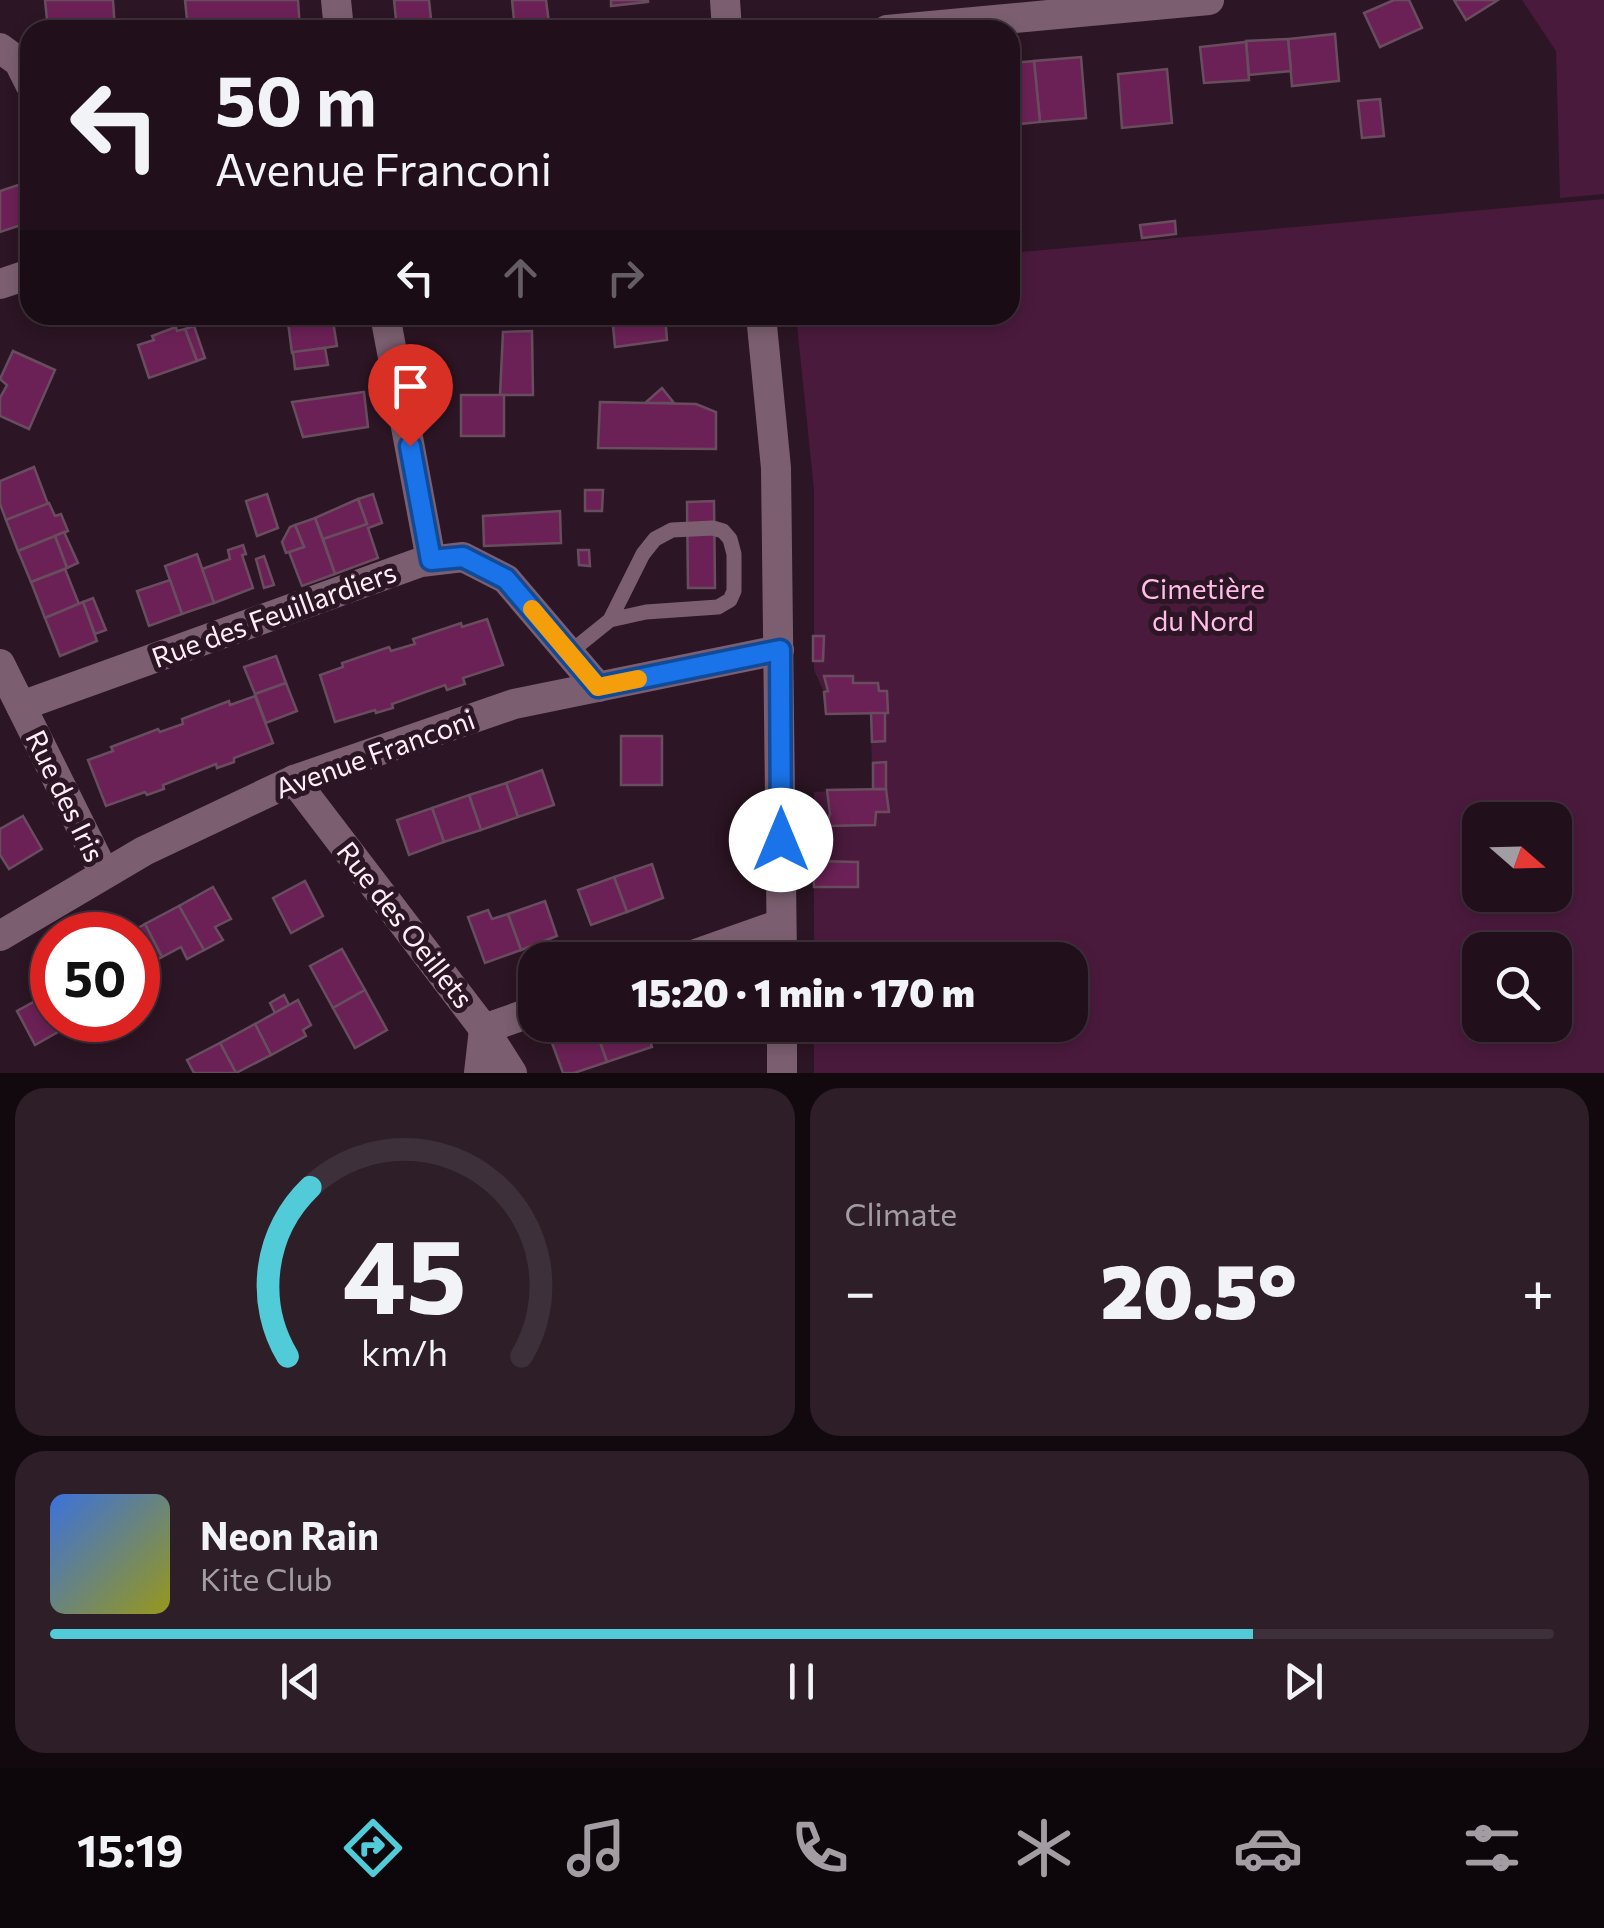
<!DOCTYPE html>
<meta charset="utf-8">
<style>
body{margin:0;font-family:Commissioner,sans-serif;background:#2d1e28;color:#f1f3f6;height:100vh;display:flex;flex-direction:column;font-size:38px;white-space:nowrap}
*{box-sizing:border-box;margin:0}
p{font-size:32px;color:#a29da3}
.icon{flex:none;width:55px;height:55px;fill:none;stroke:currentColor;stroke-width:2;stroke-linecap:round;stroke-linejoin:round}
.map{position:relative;height:1073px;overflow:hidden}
.drawer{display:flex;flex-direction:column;gap:15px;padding:15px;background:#12090f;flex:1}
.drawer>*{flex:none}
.banner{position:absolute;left:20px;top:20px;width:1000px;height:305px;border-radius:30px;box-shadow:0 5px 15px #0003,0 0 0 2px #3e303a;background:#21101b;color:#f1f3f6;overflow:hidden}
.needle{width:65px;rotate:110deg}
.fabs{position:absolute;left:1462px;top:802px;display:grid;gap:20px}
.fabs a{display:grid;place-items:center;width:110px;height:110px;border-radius:20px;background:#21101b;box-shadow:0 5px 15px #0003,0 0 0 2px #3e303a;font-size:50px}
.speed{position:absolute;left:30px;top:912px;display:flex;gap:20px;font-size:50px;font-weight:700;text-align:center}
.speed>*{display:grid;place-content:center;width:130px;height:130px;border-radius:50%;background:#21101b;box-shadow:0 5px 15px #0003,0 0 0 2px #3e303a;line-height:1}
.speed .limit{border:15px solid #d22;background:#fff;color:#111}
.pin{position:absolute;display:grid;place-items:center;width:85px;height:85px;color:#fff;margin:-102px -42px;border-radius:50% 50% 50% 0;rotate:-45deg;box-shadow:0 0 10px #0007}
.pin .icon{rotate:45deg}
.me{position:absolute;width:110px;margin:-55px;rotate:0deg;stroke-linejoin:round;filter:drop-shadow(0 0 8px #0008)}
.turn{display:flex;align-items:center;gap:35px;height:210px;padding:0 30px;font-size:45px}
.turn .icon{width:130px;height:130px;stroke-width:2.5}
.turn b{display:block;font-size:70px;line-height:85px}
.lanes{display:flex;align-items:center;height:95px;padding:0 30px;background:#0003;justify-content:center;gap:50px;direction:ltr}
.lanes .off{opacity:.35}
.big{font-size:75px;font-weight:800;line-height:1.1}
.drawer .tile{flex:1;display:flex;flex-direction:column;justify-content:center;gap:15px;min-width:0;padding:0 35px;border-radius:30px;background:#2d1e28}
.drawer .dial{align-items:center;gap:0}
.dial svg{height:260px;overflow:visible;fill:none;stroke:#3e303a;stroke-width:7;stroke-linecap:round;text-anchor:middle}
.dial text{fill:#f1f3f6;stroke:none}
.song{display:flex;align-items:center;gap:30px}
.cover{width:120px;height:120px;border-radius:15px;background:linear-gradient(135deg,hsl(220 70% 55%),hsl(60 70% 35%))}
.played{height:10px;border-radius:5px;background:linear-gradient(90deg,#52cbd9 80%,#3e303a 80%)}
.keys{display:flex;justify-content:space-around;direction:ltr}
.heat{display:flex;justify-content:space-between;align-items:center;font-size:55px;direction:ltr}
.drawer .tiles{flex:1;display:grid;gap:15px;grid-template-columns:1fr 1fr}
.tile:last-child{grid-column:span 2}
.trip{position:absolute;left:518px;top:942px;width:570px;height:100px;border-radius:30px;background:#21101b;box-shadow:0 5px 15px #0003,0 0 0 2px #3e303a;font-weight:800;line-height:100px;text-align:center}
.tabs{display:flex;height:160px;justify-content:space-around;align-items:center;background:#0d060b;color:#a29da3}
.tabs .icon{width:70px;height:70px}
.tabs .selected{color:#52cbd9}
.tabs b{font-size:45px;color:#f1f3f6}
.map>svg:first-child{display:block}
</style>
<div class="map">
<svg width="1604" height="1073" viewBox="0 0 1604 1073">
<rect width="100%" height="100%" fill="#2c1524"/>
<g fill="#4a1a3c" fill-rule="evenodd">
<polygon points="1522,0 1604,0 1604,194 1560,198 1556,51"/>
<path d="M1604 199V1073H814V1025H1070V960H814V792L872 789 871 714H826L824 692 814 670V490L796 315H1010V253ZM1480 820H1555V895H1480ZM1480 950H1555V1025H1480Z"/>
</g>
<g fill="#6c2156" stroke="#684d5e" stroke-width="2.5">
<polygon points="45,0 113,0 115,30 48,30"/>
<polygon points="185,0 298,0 300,30 188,30"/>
<polygon points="394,0 429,0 432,29 397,30"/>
<polygon points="512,0 546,0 549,23 542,24 543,30 515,30"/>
<polygon points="611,0 648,0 648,2 611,6"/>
<polygon points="1394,0 1409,0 1422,28 1380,47 1364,13"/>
<polygon points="1454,0 1498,0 1466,20"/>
<polygon points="1335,34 1339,81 1292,86 1288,39"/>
<polygon points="1288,39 1291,71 1249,75 1246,41"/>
<polygon points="1246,42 1249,80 1204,83 1200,47"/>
<polygon points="1081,57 1086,118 1040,122 1034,61"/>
<polygon points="1034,61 1040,122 1010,125 1010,63"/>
<polygon points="1167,69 1172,123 1122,128 1118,74"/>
<polygon points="1380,99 1384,136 1362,138 1358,101"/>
<polygon points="24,183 30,202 30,222 0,232 0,191"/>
<polygon points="1175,221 1176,234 1142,238 1140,225"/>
<polygon points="287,315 332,315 337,346 292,353"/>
<polygon points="612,315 665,315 667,340 615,347"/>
<polygon points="194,326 205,358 197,361 185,329"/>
<polygon points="176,327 177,331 185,329 197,361 149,378 138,345 154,340 152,336"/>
<polygon points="532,331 533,395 500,395 503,332"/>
<polygon points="325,348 328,365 295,369 293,352"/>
<polygon points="13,351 55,370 29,429 0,416 0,398 7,385 0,379"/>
<polygon points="662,388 674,403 645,403"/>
<polygon points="364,392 368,427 303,437 292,402"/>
<rect x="461" y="395" width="43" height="41"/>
<polygon points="600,402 696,404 716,412 716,449 598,448"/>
<polygon points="34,467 48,504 6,520 0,504 0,481"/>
<polygon points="585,490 603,490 602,511 585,511"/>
<polygon points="267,494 278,528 257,536 246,501"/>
<polygon points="373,494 382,523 368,528 378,558 335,574 323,539 367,524 358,499"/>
<polygon points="358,499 367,524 323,539 315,518"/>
<polygon points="714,501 715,588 688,588 687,502"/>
<polygon points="49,503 55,516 61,514 68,531 18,551 6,520"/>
<polygon points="560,511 561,543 484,546 483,516"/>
<polygon points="315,518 335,574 302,586 289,552 304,547 295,525"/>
<polygon points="295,525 304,547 286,553 282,542 290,527"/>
<polygon points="64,532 78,563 67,568 55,536"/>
<polygon points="55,536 67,568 31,582 18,551"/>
<polygon points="243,545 246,554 242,555 253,588 214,603 202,569 230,559 228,550"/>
<polygon points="578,550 589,550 590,566 579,565"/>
<polygon points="197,554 214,603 182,614 165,566"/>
<polygon points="264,556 274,585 264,588 256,559"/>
<polygon points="65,569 79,604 45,618 31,582"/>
<polygon points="170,580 182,614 149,626 137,591"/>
<polygon points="93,598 106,630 95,634 83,602"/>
<polygon points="83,602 97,641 60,656 45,618"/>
<polygon points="487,619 503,665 463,678 465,684 447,690 445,685 392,704 393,708 376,713 375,710 335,722 320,675 343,667 342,663 389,647 391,651 415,644 413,639 461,623 462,627"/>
<polygon points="813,636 824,636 823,661 813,661"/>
<polygon points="276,656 286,683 255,694 244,667"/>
<polygon points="824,676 853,676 853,683 878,683 879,691 887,691 888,713 826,714 824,692 828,691"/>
<polygon points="286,683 297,711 266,723 255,694"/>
<polygon points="255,696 273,743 234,758 234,762 217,768 216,764 163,785 164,789 147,795 145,792 106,806 88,760 113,751 111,747 158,729 160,732 183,724 182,719 229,701 230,705"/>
<polygon points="871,713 885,713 885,741 872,742"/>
<rect x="621" y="736" width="41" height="49"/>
<polygon points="886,762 886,789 873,789 873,763"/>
<polygon points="542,770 554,805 518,817 506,783"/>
<polygon points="506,783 518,817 481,830 469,795"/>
<polygon points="886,789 889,812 876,812 875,825 826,826 830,814 827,790"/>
<polygon points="469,795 481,830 444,842 432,808"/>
<polygon points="432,808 444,842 409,855 397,820"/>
<polygon points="23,816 42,849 9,869 0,855 0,829"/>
<polygon points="813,861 858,862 858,887 814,887"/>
<polygon points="652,864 663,898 627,912 614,877"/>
<polygon points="614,877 627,912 591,925 578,890"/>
<polygon points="305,881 323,916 291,933 273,898"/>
<polygon points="213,887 231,919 215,927 223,940 204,950 179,906"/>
<polygon points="545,901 557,936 521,950 508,914"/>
<polygon points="179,906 204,950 187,959 181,947 162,957 145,924"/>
<polygon points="488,910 492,919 508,914 521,950 485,963 468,917"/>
<polygon points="145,924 162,957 138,970 138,935 126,935"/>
<polygon points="342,949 365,990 333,1008 310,966"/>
<polygon points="365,990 387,1030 355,1048 333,1008"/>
<polygon points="48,994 52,1003 52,1020 61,1020 65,1028 35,1045 17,1011"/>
<polygon points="284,995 289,1005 275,1013 270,1003"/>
<polygon points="298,1000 311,1025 303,1030 306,1036 271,1055 255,1024"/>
<polygon points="255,1024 271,1055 236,1073 220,1043"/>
<polygon points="604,1025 645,1025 652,1047 607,1062 595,1028"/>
<polygon points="595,1028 607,1062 574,1073 563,1073 552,1043"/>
<polygon points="220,1043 236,1073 194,1073 187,1060"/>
</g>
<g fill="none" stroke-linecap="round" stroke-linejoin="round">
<polyline stroke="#7b5f70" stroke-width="15" points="569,653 610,620 643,554 655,539 672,530 713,528 723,531 730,539 734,554 734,591 730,600 718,607 646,612 610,620"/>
<g stroke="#7b5f70" stroke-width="30">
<polyline points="336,0 339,30"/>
<polyline points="887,30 1209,0"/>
<polyline points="0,48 19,62 30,84"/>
<polyline points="0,284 30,274"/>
<polyline points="385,315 431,560"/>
<polyline points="0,664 104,873"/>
<polyline points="21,706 421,562 463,557 506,579 598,687"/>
<polyline points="294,780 484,1029 512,1073"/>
<polyline points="0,936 144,851 294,780 514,704 779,650"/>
<polyline points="679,960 781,924"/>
<polyline points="479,1073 484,1029 535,1011"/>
</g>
<g stroke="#7b5f70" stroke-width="30">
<polyline points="725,0 727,30"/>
<polyline points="761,315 776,468 782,960"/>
<polyline points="782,1025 782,1073"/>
</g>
</g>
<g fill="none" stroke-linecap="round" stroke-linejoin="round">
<g stroke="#114b97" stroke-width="25">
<polyline id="route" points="410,446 431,560 463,557 506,579 598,687 780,650 781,840"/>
</g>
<use href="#route" stroke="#1a73e8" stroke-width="18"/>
<polyline stroke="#f59e0b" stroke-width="18" points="532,609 598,687 638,679"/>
</g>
<g text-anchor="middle" stroke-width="10" stroke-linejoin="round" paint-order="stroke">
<g font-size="28" fill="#ffbde7" stroke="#2c1524">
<text x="1203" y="599">Cimetière<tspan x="1203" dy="32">du Nord</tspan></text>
</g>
<g font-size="28" fill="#feedf7" stroke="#2c1524">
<text transform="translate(274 615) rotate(-20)" y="10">Rue des Feuillardiers</text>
<text transform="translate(375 754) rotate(-20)" y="10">Avenue Franconi</text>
<text transform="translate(65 796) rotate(64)" y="10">Rue des Iris</text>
<text transform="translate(405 925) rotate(52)" y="10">Rue des Oeillets</text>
</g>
</g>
</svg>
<div class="fabs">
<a><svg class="needle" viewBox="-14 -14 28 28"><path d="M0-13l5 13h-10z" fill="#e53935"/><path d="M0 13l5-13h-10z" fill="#a29da3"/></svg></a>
<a><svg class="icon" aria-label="search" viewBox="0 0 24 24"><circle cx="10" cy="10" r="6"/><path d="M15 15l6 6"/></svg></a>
</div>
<div class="speed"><div class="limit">50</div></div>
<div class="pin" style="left:410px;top:446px;background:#d93025"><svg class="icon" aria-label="arrive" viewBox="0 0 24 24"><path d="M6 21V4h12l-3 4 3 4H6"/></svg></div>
<svg class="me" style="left:781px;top:840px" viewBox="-20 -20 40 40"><circle r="19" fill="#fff"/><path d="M0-13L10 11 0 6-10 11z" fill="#1a73e8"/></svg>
<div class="trip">15:20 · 1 min · 170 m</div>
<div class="banner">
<div class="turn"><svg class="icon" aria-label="left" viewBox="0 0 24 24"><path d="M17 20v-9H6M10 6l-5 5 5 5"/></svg><div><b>50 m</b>Avenue Franconi</div></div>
<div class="lanes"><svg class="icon" aria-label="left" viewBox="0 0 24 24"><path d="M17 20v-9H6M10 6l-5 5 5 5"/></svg><svg class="icon off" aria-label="ahead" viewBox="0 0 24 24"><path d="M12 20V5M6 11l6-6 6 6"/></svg><svg class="icon off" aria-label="right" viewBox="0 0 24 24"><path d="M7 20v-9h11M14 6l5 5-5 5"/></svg></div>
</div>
</div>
<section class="drawer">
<div class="tiles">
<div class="tile dial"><svg viewBox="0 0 100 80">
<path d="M14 69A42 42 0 1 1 86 69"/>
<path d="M14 69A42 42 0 0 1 21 17" stroke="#52cbd9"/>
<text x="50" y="56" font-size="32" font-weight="700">45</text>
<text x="50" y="72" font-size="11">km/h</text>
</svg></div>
<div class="tile"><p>Climate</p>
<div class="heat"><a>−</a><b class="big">20.5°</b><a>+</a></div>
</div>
<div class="tile">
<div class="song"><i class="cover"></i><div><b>Neon Rain</b><p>Kite Club</p></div></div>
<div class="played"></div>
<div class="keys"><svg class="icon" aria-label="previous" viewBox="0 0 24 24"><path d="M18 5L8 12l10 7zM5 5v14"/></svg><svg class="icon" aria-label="pause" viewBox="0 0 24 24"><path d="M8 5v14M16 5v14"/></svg><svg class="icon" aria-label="next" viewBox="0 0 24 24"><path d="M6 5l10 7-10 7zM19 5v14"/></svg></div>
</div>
</div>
</section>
<nav class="tabs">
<b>15:19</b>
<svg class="icon selected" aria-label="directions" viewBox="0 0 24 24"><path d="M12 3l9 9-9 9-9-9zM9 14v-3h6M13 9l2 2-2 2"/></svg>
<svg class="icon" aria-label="music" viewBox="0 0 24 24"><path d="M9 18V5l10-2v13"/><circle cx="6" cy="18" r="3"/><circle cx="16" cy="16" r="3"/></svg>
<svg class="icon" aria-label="phone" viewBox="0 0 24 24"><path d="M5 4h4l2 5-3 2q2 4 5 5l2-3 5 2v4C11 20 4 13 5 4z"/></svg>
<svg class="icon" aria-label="climate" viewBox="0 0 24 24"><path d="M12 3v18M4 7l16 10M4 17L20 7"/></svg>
<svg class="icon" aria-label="car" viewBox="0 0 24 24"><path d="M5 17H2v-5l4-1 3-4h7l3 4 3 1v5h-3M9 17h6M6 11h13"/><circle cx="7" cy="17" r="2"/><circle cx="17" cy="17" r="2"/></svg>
<svg class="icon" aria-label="filters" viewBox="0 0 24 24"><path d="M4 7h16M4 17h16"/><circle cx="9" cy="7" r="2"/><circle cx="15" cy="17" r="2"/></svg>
</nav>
